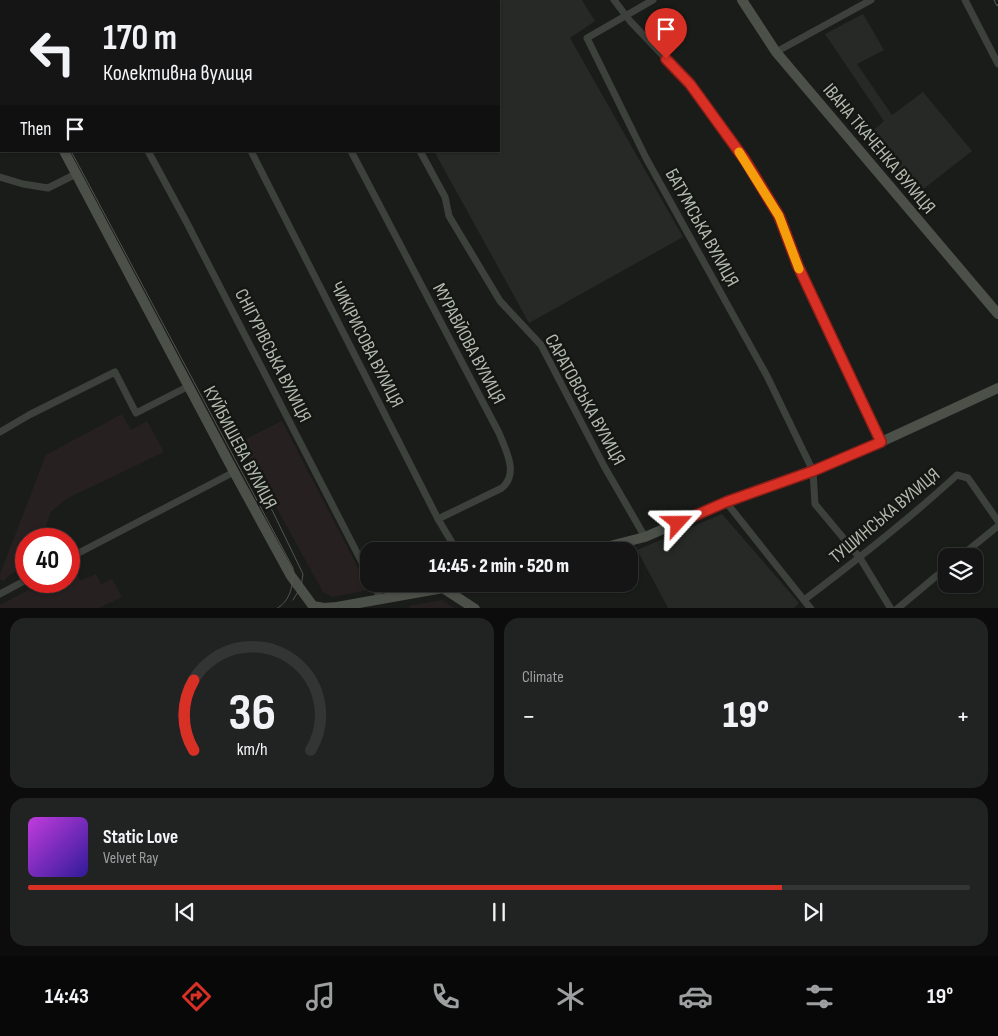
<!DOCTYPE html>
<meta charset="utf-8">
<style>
body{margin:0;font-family:"Sofia Sans Condensed",sans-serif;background:#212222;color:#f1f3f6;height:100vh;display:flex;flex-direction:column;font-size:19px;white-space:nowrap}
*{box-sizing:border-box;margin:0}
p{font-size:16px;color:#9d9fa0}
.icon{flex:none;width:28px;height:28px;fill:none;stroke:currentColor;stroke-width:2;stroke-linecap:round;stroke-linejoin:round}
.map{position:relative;height:608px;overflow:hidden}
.details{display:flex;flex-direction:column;gap:10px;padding:10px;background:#0b0c0b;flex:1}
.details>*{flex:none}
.hud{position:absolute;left:0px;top:0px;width:500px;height:152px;box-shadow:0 1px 4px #0004,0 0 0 1px #333434;background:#141514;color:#f1f3f6;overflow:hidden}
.buttons{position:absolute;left:938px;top:548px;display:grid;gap:10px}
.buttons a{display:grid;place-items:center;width:45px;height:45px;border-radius:10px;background:#141514;box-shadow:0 1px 4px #0004,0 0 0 1px #333434;font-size:25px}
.speed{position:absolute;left:15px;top:528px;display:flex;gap:10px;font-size:25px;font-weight:700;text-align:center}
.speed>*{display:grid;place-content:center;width:65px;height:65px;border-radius:50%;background:#141514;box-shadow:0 1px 4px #0004,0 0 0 1px #333434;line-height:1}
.speed .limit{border:8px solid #d22;background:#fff;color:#111}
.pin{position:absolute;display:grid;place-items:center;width:42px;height:42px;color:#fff;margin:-51px -21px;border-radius:50% 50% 50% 0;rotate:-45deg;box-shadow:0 0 5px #0007}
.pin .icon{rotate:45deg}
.me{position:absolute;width:55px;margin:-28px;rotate:66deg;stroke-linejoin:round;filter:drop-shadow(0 0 4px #0008)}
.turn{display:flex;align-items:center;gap:18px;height:105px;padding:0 20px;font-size:22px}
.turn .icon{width:65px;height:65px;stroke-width:2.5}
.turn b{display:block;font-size:35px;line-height:42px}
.then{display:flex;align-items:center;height:48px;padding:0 20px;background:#0003;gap:10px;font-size:19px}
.big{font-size:38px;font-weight:800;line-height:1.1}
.details .tile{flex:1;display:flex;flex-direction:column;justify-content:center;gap:8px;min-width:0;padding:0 18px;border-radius:15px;background:#212222}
.details .dial{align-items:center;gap:0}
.dial svg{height:130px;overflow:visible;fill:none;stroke:#333434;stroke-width:7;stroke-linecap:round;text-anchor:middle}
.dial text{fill:#f1f3f6;stroke:none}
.song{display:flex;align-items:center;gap:15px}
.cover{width:60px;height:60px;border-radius:8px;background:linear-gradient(135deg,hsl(290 70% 55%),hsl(250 70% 35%))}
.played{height:5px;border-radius:2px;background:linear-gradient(90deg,#d93025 80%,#333434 80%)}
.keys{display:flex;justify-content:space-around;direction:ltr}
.heat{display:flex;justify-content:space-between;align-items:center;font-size:28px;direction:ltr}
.details .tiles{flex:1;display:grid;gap:10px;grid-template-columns:1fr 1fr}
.tile:last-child{grid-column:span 2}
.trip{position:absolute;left:360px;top:542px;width:278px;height:50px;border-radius:15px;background:#141514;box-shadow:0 1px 4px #0004,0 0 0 1px #333434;font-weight:800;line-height:50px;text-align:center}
.menu{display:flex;height:80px;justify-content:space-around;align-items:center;background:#080808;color:#9d9fa0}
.menu .icon{width:35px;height:35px}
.menu .on{color:#d93025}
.menu b{font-size:22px;color:#f1f3f6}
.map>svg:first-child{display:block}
</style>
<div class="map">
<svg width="998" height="609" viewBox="0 0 998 609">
<rect width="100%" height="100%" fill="#1a1c1a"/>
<g fill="#262926">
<polygon points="437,0 582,0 595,21 570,38 683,237 529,323 434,151 499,151 499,1"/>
<polygon points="863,14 884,50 857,64 892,115 923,92 972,151 917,194 868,135 884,121 825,34"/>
<polygon points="722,514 799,603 793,609 668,608 637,550"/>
</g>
<g fill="#272020">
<polygon points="122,414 131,430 147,421 164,452 66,499 51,512 46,526 53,539 26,539 26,566 8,576 4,581 0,579 0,574 46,455"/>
<polygon points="282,421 366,583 368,590 332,597 323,592 240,442"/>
<polygon points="73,566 80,581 96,574 101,584 112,579 122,597 99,608 0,608 0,605 45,581 69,581 69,568"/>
<polygon points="442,600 454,608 410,608 409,606"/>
</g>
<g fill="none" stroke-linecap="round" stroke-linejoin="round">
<g stroke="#3c413b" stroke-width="7">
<polyline points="65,0 65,1"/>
<polyline points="170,0 170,1"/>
<polyline points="269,0 270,1"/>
<polyline points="614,0 630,21 690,84 745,160 779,216 798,266 881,442"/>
<polyline points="653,0 587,38 646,158 767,376 813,471 815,504 860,558 891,609"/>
<polyline points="965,0 998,64"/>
<polyline points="124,1 127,0"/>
<polyline points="362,1 362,0"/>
<polyline points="776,52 871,0"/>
<polyline points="148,151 187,223 369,576"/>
<polyline points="251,151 438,519 457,551"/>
<path d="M351 151 499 433C506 451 519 473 502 488L438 519"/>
<polyline points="420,151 445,197 449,216 500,301 541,345 604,466 645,537"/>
<polyline points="0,177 23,184 48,188 76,174"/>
<polyline points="0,432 29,415 115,372 136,413 189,386"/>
<polyline points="726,502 811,609"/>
<polyline points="961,556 998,526"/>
<polyline points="69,558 234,472"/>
<polyline points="373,584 381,599"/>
<polyline points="0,594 26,580"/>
<path d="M804 600C857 560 908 520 957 475L968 478 998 521"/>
<polyline points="897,609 946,568"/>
</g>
<g stroke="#4b5149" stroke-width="10">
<polyline points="742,0 776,52 998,314"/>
<polyline points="0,28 1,30"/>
<polyline points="64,151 234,472 291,576 313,606 324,608 337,607 443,588 475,609"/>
<polyline points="590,551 645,537 726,502 813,471 881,442 998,388"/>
<polyline points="443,588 462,584"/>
</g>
<g stroke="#51564e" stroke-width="1">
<polyline points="0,4 1,6"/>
<polyline points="0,17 1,19"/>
<path d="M71 151 293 568C293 584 292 600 276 609"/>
<polyline points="217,409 273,512 303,574 301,587 293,600"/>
</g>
<g stroke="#51564e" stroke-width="4.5">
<polyline id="rail" points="996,0 998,4"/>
</g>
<use href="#rail" stroke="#151715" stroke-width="2.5" stroke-dasharray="8" stroke-linecap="butt"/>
</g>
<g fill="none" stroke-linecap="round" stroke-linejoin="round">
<g stroke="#8d1f18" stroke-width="12">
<polyline id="route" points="666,59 690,84 745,160 779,216 798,266 881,442 813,471 726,502 678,523"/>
</g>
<use href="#route" stroke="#d93025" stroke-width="9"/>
<polyline stroke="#f59e0b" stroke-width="9" points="739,152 779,216 799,269"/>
</g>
<g text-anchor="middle" stroke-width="5" stroke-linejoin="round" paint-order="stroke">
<g font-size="19" fill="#b2bbad" stroke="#151715">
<text transform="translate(880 148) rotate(50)" y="7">ІВАНА ТКАЧЕНКА ВУЛИЦЯ</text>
<text transform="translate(703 227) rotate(61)" y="7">БАТУМСЬКА ВУЛИЦЯ</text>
<text transform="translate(470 343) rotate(62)" y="7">МУРАВЙОВА ВУЛИЦЯ</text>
<text transform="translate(368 344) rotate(63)" y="7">ЧИКІРИСОВА ВУЛИЦЯ</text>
<text transform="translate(274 355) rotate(63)" y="7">СНІГУРІВСЬКА ВУЛИЦЯ</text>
<text transform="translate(586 399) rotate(61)" y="7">САРАТОВСЬКА ВУЛИЦЯ</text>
<text transform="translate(241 447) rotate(62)" y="7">КУЙБИШЕВА ВУЛИЦЯ</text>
<text transform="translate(884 515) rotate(-40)" y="7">ТУШИНСЬКА ВУЛИЦЯ</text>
</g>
</g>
</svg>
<div class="buttons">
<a><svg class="icon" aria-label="layers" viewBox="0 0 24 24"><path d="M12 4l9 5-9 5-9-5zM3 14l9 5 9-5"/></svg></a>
</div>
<div class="speed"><div class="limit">40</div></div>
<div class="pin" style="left:666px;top:59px;background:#d93025"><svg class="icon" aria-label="arrive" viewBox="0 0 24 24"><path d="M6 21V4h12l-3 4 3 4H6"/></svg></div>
<svg class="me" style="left:678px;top:523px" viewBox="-20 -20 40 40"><path d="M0-17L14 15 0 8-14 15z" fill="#d93025" stroke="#fff" stroke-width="4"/></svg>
<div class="trip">14:45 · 2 min · 520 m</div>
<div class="hud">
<div class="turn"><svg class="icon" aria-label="left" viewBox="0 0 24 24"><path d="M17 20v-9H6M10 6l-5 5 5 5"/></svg><div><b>170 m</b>Колективна вулиця</div></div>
<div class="then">Then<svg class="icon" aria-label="arrive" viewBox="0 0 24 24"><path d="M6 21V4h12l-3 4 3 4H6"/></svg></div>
</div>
</div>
<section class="details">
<div class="tiles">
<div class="tile dial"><svg viewBox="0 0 100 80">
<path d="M14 69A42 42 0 1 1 86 69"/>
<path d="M14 69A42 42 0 0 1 14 26" stroke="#d93025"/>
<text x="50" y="56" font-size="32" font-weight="700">36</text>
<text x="50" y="72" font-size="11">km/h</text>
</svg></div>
<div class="tile"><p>Climate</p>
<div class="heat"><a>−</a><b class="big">19°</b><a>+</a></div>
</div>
<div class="tile">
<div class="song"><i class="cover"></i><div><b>Static Love</b><p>Velvet Ray</p></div></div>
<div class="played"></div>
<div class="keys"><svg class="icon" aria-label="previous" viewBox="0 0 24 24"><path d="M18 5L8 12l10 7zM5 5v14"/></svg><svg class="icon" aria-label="pause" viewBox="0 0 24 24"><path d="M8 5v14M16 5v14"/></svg><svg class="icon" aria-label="next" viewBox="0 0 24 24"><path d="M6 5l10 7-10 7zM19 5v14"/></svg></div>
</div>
</div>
</section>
<nav class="menu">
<b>14:43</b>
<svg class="icon on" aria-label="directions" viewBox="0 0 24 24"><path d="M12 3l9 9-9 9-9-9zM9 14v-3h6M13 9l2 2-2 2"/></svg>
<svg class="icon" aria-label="music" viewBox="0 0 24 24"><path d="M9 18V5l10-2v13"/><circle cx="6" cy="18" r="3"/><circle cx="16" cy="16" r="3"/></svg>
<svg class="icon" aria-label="phone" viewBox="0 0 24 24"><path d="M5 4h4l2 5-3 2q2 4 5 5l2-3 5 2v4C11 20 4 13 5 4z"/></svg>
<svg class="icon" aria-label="climate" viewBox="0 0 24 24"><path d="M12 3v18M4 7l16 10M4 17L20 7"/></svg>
<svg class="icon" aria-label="car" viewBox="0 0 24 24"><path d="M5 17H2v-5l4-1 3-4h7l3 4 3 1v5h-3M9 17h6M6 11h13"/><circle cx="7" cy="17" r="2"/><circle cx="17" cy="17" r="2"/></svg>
<svg class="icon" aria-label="filters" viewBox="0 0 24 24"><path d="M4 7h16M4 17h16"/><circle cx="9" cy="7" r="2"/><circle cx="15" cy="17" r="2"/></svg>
<b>19°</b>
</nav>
